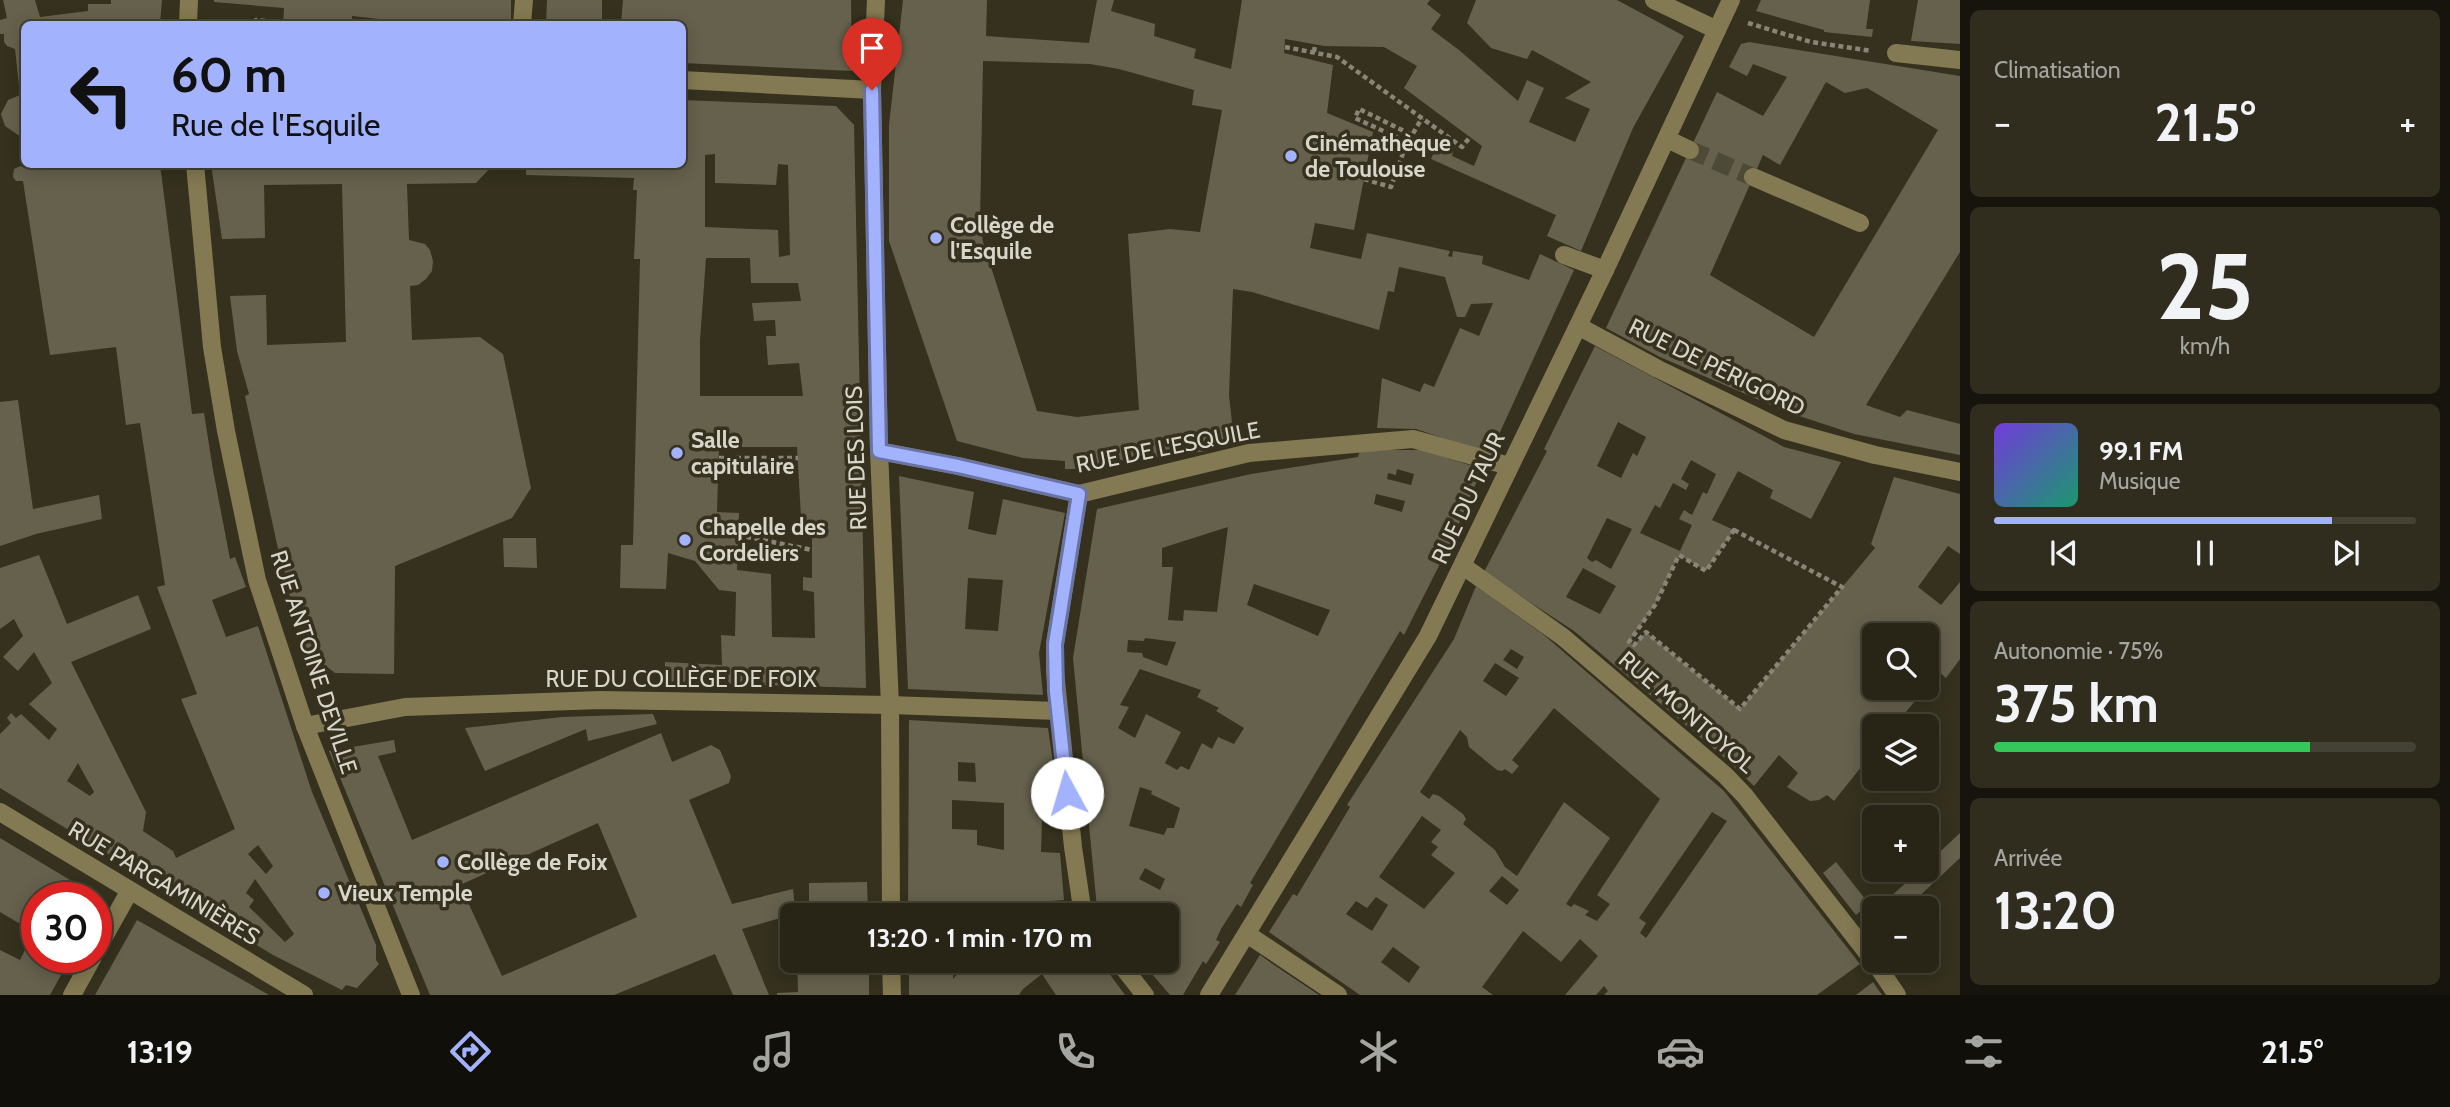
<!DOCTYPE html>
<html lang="fr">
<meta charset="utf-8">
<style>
body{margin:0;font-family:Cabin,sans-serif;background:#302d1f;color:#f1f3f6;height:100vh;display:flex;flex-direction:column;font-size:26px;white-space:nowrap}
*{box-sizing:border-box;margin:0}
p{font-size:23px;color:#a5a5a1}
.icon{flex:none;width:38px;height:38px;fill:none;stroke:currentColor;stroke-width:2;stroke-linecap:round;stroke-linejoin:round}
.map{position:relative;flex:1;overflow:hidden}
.sheet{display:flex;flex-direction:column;gap:10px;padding:10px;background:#16140c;width:490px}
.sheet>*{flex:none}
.banner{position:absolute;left:21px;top:21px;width:665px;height:147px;border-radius:10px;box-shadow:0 4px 18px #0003,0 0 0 2px #444235;background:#a3b2fd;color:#111;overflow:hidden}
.controls{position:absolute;left:1862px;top:623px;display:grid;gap:14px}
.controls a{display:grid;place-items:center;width:77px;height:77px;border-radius:10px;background:#282516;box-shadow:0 4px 18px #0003,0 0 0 2px #444235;font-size:35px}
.speed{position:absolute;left:21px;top:882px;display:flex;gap:14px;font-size:35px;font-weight:700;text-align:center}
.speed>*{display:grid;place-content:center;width:91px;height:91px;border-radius:50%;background:#282516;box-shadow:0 4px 18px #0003,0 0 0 2px #444235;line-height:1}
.speed .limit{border:10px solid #d22;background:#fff;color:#111}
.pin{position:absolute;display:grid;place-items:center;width:60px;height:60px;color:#fff;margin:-72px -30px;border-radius:50% 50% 50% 0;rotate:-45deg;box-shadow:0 0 7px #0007}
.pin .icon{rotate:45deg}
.me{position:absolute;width:77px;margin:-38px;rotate:354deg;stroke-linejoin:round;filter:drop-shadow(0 0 5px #0008)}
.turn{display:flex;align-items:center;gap:24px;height:147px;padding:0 35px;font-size:32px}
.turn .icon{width:91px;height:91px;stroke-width:2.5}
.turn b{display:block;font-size:49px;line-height:60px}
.big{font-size:52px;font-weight:800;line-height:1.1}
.sheet .tile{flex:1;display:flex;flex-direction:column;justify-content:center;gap:10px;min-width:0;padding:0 24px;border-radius:10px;background:#302d1f}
.sheet .dial{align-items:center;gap:0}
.dial b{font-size:91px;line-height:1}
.song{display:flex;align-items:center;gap:21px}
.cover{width:84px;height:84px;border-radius:10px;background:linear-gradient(135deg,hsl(260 70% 55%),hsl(160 70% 35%))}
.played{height:7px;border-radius:4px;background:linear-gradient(90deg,#a3b2fd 80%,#444235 80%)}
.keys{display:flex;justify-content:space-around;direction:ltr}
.heat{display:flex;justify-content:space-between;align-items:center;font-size:38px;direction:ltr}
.charge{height:10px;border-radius:5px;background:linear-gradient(90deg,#34c759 75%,#444235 0)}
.trip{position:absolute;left:780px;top:903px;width:399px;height:70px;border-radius:10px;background:#282516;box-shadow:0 4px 18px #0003,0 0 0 2px #444235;font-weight:800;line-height:70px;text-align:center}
.dock{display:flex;height:112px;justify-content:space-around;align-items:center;background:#100f09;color:#a5a5a1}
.dock .icon{width:49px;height:49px}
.dock .active{color:#a3b2fd}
.dock b{font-size:32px;color:#f1f3f6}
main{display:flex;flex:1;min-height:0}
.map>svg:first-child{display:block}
</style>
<main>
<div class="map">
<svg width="1960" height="995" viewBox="0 0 1960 995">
<rect width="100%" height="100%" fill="#35311e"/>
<g fill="#66614d" fill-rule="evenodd">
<polygon points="3,0 35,0 40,17 88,11 88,4 111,4 111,0 162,0 160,24 24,24 24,135 18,135 5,126 1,114 8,100 20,95 15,49 7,46 4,42 4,34 0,34 0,20 7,18"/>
<polygon points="214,0 511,0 511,24 416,24 416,23 352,16 352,24 283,24 284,8 214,2"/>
<polygon points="547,0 602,0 602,24 546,24"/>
<polygon points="623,0 851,0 852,71 682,63 682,24 621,24"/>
<path d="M903 0H987L986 36 1089 43 1097 0H1114L1111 11 1155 24 1154 36 1196 49 1194 58 1231 69 1242 0H1430L1427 4 1441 15 1431 29 1459 50 1518 101 1527 80 1544 88 1529 122 1575 142 1590 109 1565 98 1591 82 1532 50 1527 59 1491 48 1467 23 1476 0H1617L1684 36 1633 128 1581 251 1547 236 1556 215 1431 159 1438 143 1453 151 1452 156 1474 166 1482 146 1404 88 1417 66 1384 47 1324 46 1285 39 1284 53 1333 65 1327 113 1373 132 1354 230 1315 223 1310 248 1361 259 1367 233 1450 251 1448 256 1452 257 1453 251 1483 256 1482 264 1529 280 1540 254 1574 270 1490 454 1416 429 1377 428 1382 378 1420 392 1424 383 1434 387 1460 328 1479 336 1493 303 1471 304 1465 317H1457L1445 277 1399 267 1394 292 1388 291 1379 330 1252 292 1233 289 1229 395 1234 441 1209 448V451L1117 461V469H1065V461L1023 458 957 441 889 241V125ZM983 61 1090 64 1119 69 1194 90 1192 105 1222 110 1200 232 1170 229 1128 234 1139 410 1077 417 1037 411 983 242 980 223Z"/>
<polygon points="1761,0 1870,0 1866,29 1873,29 1872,37 1824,32 1824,30 1756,11"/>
<polygon points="1918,0 1960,0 1960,44 1911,41"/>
<path d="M1749 42 1960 76V252L1866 405 1900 417 1907 410 1960 424V455L1854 434 1787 412 1660 357 1606 328 1717 92 1763 116 1787 77 1753 64 1747 76 1729 67 1741 44ZM1826 82 1845 93 1867 88 1938 130 1814 337 1710 275 1763 155 1780 165Z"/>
<path d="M682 100 836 106 854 125 866 688 665 682V662L722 665 721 635 735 636 736 592 719 590 695 561 668 553 666 589 620 588 621 545H633L640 259H634L637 190H633L634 178 526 175V164H682ZM715 154V183L776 185 778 164 788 165 790 255 779 257 778 230 705 227V155ZM706 258H750L751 283H798L801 301 752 303 754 321 775 320 776 336H766L768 365 799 363 803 396H700V340ZM719 447H797L801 517H804V537L812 536V578L803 577V590L814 592 815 638 772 637 771 574 737 570 739 513 717 512Z"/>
<path d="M27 164H160L192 414 204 413 213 470 230 559 235 557 246 587 212 600 226 637 258 626 312 792 376 945V960L379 964 357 988 346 985 342 990 273 955 0 788V734L11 723 7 718 11 713 16 718 21 714 49 740 57 729 29 704 52 683 34 652 18 671 3 657 23 636 14 619 0 629V568L39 555 67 624 138 595 151 629 71 662 146 812 143 831 173 851 176 858 235 829 181 699 197 694 157 587 165 585 140 423 126 425 116 347 50 355 23 181H16L13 177 14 169 20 166 28 169ZM78 763 94 792 90 796 67 781ZM258 845 273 866 266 874 248 854ZM255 879 294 934 285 942 249 907 254 900 246 893Z"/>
<polygon points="211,164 494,164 476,183 407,184 409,240 425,244 430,250 433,261 432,271 426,279 418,285 410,286 412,340 480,337 503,354 531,488 512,518 395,566 394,674 335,673 303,648 293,602 291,603 282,558 280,558 245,396 249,394 237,351 230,296 266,295 267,345 346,342 342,184 264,185 265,238 222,239"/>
<path d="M1595 346 1784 447 1841 462 1811 519 1770 498 1773 490 1738 471 1712 520 1734 530 1706 571 1679 555 1655 605 1629 642 1634 645 1646 632 1740 709 1875 548 1871 544 1894 477 1960 494V554L1948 546 1918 587 1941 605 1960 582V659L1946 678 1927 662V635H1915L1900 624 1891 635H1874V688H1926L1894 726H1874V751L1834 801 1827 795 1819 800 1810 801 1787 787 1798 773 1779 755 1754 786 1726 759 1574 631 1484 572 1547 451 1544 449ZM1618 422 1646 437 1637 456 1633 453 1621 478 1597 466ZM1691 460 1716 474 1707 494 1703 492 1692 515 1684 510 1679 519 1692 525 1680 551 1640 533 1655 505 1660 508 1673 483 1686 490 1689 484 1681 479ZM1607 518 1632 529 1611 569 1596 560 1592 562 1587 558ZM1583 568 1616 586 1600 614 1566 597Z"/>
<polygon points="18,400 33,509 99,495 102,519 36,534 0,546 0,402"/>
<path d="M1360 450H1422L1482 469 1452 540 1404 635 1400 631 1250 883 1253 885 1241 907 1237 904 1221 929 1216 940 1220 942 1206 964 1203 961 1183 995H1170L1141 961H1167V915H1103L1097 908 1073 658 1097 509 1251 474 1358 457ZM1397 469 1414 474 1411 485 1387 479 1388 473 1396 475ZM1376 494 1405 501 1402 512 1374 504ZM1228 527 1217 612 1184 610 1183 621 1168 620 1173 567H1162V548ZM1254 584 1330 610 1318 636 1247 605ZM1145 638 1176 642 1167 666 1143 657 1142 653 1127 652 1128 640 1144 641ZM1140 669 1201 690 1197 697 1219 708 1216 711 1244 728 1234 744 1218 737 1212 749 1202 743 1189 770 1181 766 1177 770 1165 763 1181 732 1146 714 1135 738 1118 728 1129 707 1120 705ZM1140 787 1152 791 1151 794 1180 808 1174 828H1167L1164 835 1129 826ZM1145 868 1165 879 1160 890 1139 879Z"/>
<path d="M899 476 974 492 968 529 988 534 996 535 1003 499 1065 513 1039 653 1043 695 908 689ZM968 578 1003 580 998 631 965 629Z"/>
<polygon points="503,538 536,538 537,568 504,567"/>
<path d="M1476 586 1544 635 1724 791 1860 964 1817 995H1604L1608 991 1604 986 1596 995H1565L1598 956 1580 939 1561 962 1523 931 1482 987 1493 995H1360L1269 932 1293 894 1297 896 1350 807 1347 805 1454 639ZM1511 649 1524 657 1517 669 1503 660ZM1495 663 1519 678 1506 696 1483 681ZM1554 708 1660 799 1597 895 1610 904 1597 921 1585 915 1589 911 1574 904 1571 907 1566 904 1610 838 1564 802 1517 876 1505 867 1495 850 1463 824 1466 819 1463 814 1439 796 1433 794 1429 799 1420 792 1460 730 1467 737 1469 747 1497 770 1502 771 1505 769 1512 774 1519 766 1512 760ZM1712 812 1727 821 1646 938 1640 933 1646 923 1639 918ZM1422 816 1441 830 1431 842 1438 847 1431 855 1455 873 1424 909 1379 877ZM1502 876 1519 890 1507 905 1489 891ZM1376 897 1388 905 1372 931 1346 914 1356 901 1367 908ZM1393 947 1420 967 1409 983 1381 962Z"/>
<polygon points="653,714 657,724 588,741 586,729 485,771 465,728 562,717"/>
<path d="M909 720 1048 728 1056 784H1043L1041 852 1060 853 1064 900 1050 901 1051 906 1039 915H908ZM958 762 975 763 976 782 958 781ZM952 800 1004 803V850L977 845V830L952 829Z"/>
<path d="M661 733 672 762 711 745 720 750 731 776 729 783 689 800 732 904 793 889 795 909 809 908V883L867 882 868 915 794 914 742 929 769 995H733L715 954 614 995H430L329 751 394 740 396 752 378 756 412 840ZM598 823 637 917 502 976 460 885Z"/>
<polygon points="1960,833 1960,858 1912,903 1916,908 1878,908 1920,870 1927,870 1927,864"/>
<polygon points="0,838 100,898 101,904 96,913 96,898 37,898 37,957 71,957 50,995 0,995 0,950 20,960 34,932 0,912"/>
<polygon points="1836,862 1869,904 1856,915 1823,873"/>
<polygon points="1874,912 1874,939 1862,923"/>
<polygon points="137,920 153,929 269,995 95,995"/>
<polygon points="1260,955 1274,965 1319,995 1235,995"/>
<polygon points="797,961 869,961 869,995 777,995 777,993 798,992"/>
<polygon points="909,961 954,961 953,979 970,961 1100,961 1125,995 1056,995 1042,974 1023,989 1019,995 909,995"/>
<polygon points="1873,982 1882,995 1856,995"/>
</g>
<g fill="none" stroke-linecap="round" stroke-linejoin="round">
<polyline stroke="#4d4a38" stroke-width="18" stroke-dasharray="18 9" stroke-linecap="butt" points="1690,150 1753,177"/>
<g stroke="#888576" stroke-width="4.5" stroke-dasharray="5 3.5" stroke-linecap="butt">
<polyline points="1748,23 1811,42 1872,51"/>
<polyline points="256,24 256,20 276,22 276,24"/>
<polyline points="1285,47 1337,57 1462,147 1470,137"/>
<polyline points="1314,52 1315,45"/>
<polyline points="1364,179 1391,187 1407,142 1355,118 1359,109 1412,135 1422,118"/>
<polyline points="719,458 798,458"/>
<polygon points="1734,530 1842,587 1740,709 1646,632 1634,645 1629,642 1655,605 1679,555 1706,571"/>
<polyline points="738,535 812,550"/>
</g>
<g stroke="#837952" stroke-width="18">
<polyline points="876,0 872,90 879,451 890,705 891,915"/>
<polyline points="1654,0 1717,30"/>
<polyline points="188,24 189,0"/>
<polyline points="522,24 524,0"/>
<polyline points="1896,53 1960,60"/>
<polyline points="682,80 872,90"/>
<polyline points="1667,139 1690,150"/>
<polyline points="195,164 212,347 226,431 257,580 305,726 411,995"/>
<polyline points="1753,177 1860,223"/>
<polyline points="1564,255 1605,270"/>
<polyline points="1578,326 1658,369 1784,430 1875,455 1960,472"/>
<polyline points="879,451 958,466 1079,494 1249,453 1413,439 1509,466"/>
<polyline points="1079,494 1055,644 1055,671 1073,847 1082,908 1086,915"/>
<polyline points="1463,566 1563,637 1725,775 1745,796 1876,964 1897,995"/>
<polyline points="305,726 405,707 601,700 890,705 1058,711"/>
<polyline points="0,812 304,995"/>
<polyline points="1247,934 1338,995"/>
<polyline points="96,951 129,892"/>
<polyline points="891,961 892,995"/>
<polyline points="1118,961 1145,995"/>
<polyline points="72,995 93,957"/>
<polyline points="1209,995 1428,636 1605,270 1731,0"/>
</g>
</g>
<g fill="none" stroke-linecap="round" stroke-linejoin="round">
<g stroke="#6a74a4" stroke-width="18">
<polyline id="route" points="872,90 879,451 958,466 1079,494 1055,644 1056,691 1067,793"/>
</g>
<use href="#route" stroke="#a3b2fd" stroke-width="12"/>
</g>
<g fill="#a3b2fd" stroke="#35311e" stroke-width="2.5">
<circle cx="1291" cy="156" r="7"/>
<circle cx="936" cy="238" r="7"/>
<circle cx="677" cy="453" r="7"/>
<circle cx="685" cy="540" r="7"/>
<circle cx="443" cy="862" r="7"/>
<circle cx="324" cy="893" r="7"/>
</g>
<g text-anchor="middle" stroke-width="7" stroke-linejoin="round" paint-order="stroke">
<g font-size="23" font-weight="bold" fill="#d8d5ca" stroke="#35311e" text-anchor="start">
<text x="1305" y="151">Cinémathèque<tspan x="1305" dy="26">de Toulouse</tspan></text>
<text x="950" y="233">Collège de<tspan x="950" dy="26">l'Esquile</tspan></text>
<text x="691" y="448">Salle<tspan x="691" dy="26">capitulaire</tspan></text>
<text x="699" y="535">Chapelle des<tspan x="699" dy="26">Cordeliers</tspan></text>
<text x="457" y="870">Collège de Foix</text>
<text x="338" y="901">Vieux Temple</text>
</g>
<g font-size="23" fill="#d8d5ca" stroke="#35311e">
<text transform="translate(1717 367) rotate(26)" y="8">RUE DE PÉRIGORD</text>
<text transform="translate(1168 447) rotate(-11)" y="8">RUE DE L'ESQUILE</text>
<text transform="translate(856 458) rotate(-92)" y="8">RUE DES LOIS</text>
<text transform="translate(1468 498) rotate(-65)" y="8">RUE DU TAUR</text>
<text transform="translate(314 662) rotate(72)" y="8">RUE ANTOINE DEVILLE</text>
<text x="681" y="687">RUE DU COLLÈGE DE FOIX</text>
<text transform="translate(1687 712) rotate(41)" y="8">RUE MONTOYOL</text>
<text transform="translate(164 883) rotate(31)" y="8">RUE PARGAMINIÈRES</text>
</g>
</g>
</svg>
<div class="controls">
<a><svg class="icon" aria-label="search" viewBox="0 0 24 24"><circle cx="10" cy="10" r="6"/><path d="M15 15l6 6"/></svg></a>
<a><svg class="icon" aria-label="layers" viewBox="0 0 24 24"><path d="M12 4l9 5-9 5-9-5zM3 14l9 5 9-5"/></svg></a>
<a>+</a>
<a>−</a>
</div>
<div class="speed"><div class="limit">30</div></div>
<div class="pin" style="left:872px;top:90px;background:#d93025"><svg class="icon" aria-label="arrive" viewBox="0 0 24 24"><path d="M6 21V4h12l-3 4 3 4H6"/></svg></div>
<svg class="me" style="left:1067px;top:793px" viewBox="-20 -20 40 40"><circle r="19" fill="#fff"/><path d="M0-13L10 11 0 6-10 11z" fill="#a3b2fd"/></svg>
<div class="trip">13:20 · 1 min · 170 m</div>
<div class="banner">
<div class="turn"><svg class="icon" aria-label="left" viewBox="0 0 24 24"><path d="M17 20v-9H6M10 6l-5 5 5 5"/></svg><div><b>60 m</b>Rue de l'Esquile</div></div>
</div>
</div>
<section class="sheet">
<div class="tile"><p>Climatisation</p>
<div class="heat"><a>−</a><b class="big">21.5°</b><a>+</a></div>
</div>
<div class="tile dial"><b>25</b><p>km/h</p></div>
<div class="tile">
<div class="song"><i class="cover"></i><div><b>99.1 FM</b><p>Musique</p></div></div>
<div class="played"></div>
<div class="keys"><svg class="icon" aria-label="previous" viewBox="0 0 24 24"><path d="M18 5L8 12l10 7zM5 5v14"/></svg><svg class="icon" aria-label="pause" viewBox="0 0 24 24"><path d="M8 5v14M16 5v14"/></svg><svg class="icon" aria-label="next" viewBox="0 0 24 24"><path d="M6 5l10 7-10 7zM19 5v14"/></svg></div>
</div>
<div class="tile"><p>Autonomie · 75%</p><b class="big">375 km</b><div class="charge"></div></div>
<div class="tile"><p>Arrivée</p><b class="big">13:20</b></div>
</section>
</main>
<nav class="dock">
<b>13:19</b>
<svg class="icon active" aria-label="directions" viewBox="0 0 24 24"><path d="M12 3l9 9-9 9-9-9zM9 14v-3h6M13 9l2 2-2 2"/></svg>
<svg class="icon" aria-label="music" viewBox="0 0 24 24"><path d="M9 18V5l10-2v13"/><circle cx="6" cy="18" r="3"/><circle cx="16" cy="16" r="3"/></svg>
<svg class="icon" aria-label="phone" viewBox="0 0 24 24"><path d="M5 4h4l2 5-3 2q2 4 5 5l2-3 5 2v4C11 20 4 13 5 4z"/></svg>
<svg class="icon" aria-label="climate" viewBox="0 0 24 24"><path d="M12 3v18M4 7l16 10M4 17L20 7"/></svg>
<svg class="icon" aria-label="car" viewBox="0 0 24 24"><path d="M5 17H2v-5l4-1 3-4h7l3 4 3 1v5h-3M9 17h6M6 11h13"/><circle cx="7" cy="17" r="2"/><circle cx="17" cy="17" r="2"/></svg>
<svg class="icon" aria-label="filters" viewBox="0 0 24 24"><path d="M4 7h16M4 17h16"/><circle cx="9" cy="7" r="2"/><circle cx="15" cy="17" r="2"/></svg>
<b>21.5°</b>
</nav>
